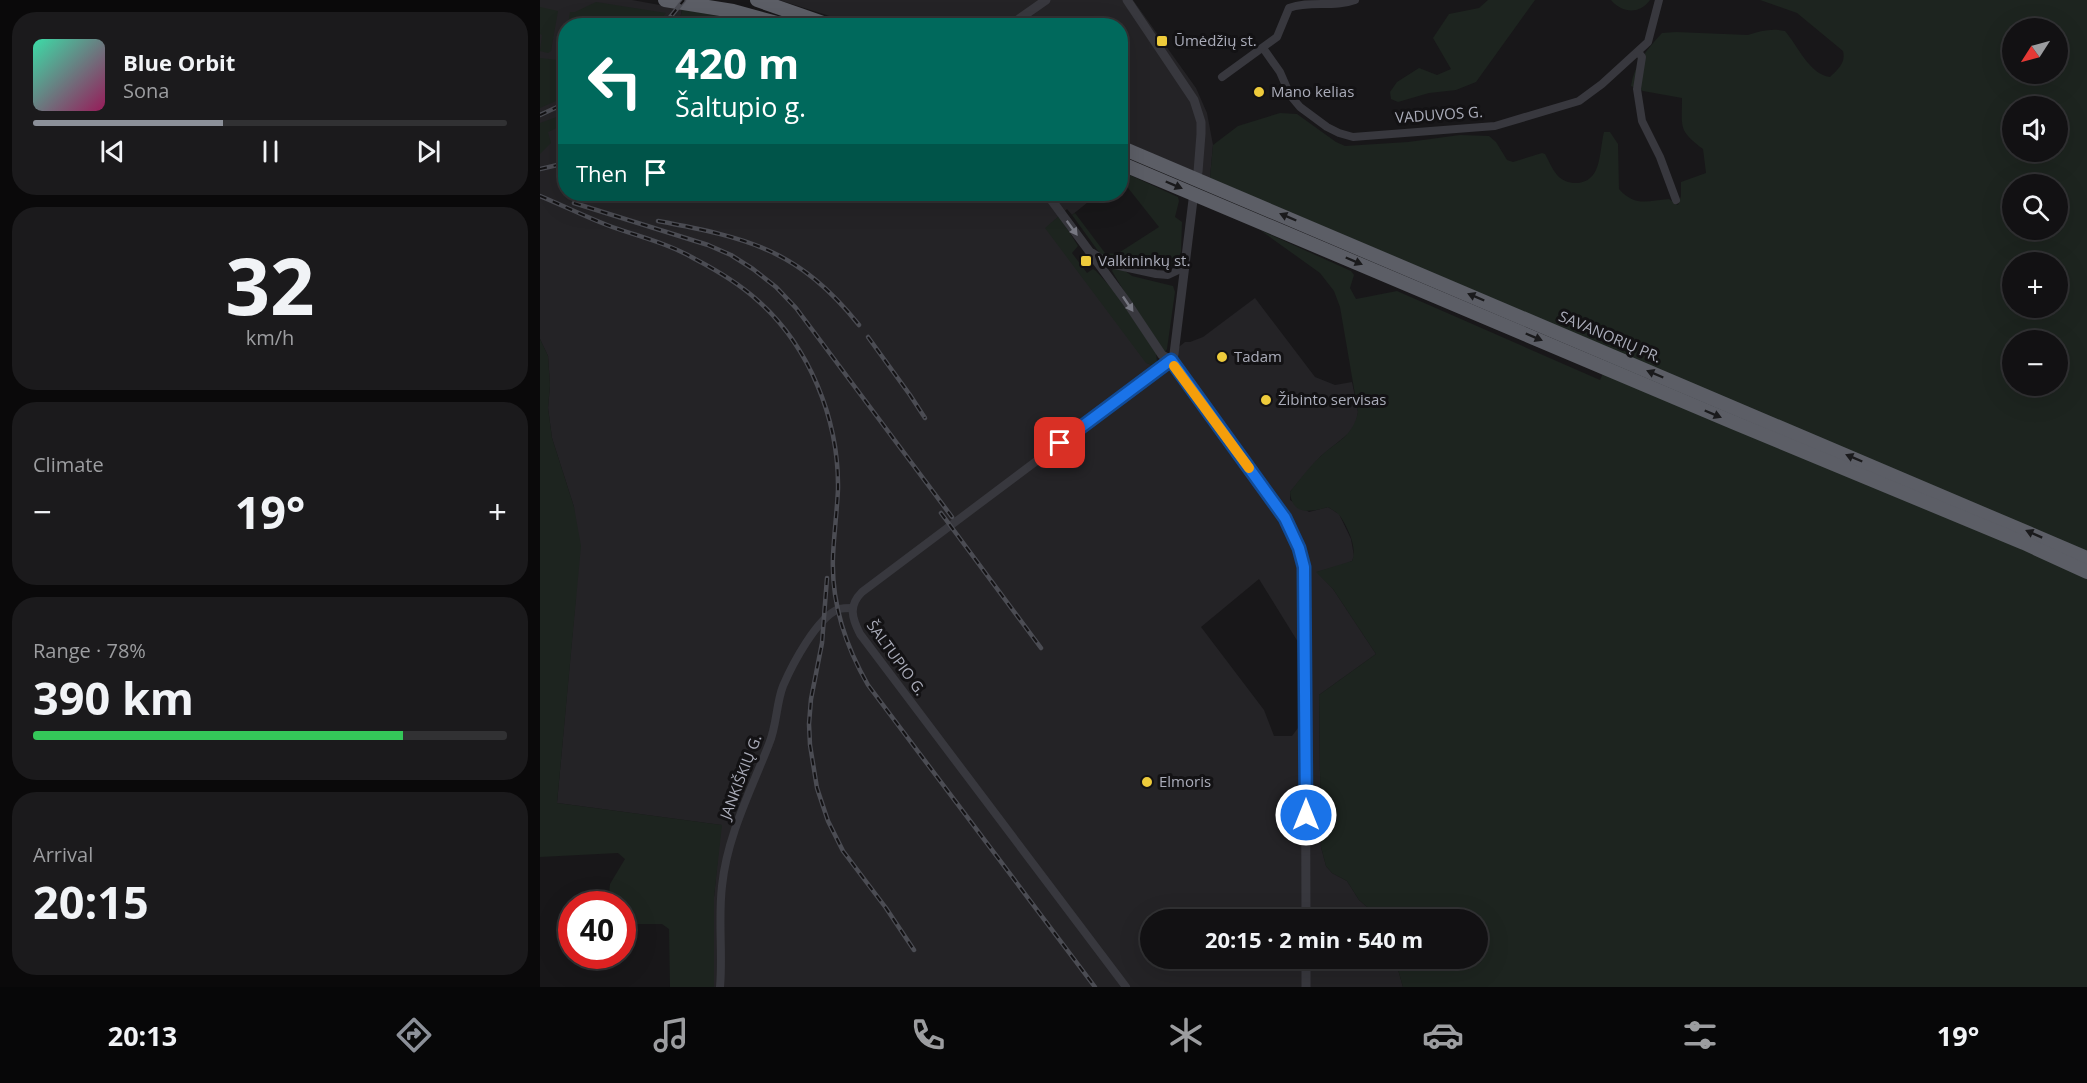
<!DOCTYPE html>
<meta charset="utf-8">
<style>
body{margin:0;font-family:"Open Sans",sans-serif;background:#1b1a1c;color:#f1f3f6;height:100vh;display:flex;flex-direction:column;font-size:22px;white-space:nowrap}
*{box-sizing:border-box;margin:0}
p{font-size:20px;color:#9c9da0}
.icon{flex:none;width:33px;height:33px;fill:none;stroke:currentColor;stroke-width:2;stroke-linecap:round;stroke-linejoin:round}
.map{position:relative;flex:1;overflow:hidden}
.sheet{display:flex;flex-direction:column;gap:12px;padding:12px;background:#0a090a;width:540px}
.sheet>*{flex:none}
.hud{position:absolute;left:18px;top:18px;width:570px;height:183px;border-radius:24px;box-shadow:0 6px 24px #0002,0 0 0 2px #313133;background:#00695c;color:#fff;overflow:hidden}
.needle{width:39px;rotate:234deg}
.buttons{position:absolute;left:1462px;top:18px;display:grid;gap:12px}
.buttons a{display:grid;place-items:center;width:66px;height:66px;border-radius:50%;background:#121113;box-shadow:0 6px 24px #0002,0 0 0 2px #313133;font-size:30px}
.speed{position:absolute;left:18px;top:891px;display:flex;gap:12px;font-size:30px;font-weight:700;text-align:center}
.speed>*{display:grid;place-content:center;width:78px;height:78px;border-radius:50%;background:#121113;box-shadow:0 6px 24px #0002,0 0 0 2px #313133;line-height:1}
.speed .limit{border:9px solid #d22;background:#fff;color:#111}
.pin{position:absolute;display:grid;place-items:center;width:51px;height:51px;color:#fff;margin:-26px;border-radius:12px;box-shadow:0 3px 9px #0006}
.me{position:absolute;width:66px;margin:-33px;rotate:0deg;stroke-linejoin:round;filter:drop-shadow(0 0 4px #0008)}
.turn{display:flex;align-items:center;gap:21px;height:126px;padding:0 18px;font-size:27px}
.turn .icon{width:78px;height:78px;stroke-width:2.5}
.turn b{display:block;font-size:42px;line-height:51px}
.then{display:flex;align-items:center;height:57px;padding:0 18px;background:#0003;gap:12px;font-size:22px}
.big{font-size:45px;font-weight:700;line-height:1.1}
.sheet .card{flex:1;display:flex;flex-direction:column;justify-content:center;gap:9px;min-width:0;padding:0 21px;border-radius:24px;background:#1b1a1c}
.sheet .dial{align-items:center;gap:0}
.dial b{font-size:78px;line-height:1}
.song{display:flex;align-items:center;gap:18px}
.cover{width:72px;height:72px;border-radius:9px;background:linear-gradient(135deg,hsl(160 70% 55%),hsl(330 70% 35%))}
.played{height:6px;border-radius:3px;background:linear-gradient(90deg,#8c9099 40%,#313133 40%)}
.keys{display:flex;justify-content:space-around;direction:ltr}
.heat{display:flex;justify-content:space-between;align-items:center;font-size:33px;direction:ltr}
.charge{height:9px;border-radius:4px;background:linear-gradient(90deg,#34c759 78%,#313133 0)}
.trip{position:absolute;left:600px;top:909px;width:348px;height:60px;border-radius:30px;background:#121113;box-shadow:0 6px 24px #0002,0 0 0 2px #313133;font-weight:700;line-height:60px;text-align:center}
.tab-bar{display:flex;height:96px;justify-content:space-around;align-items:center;background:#070708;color:#9c9da0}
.tab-bar .icon{width:42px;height:42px}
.tab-bar .selected{color:#8c9099}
.tab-bar b{font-size:27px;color:#f1f3f6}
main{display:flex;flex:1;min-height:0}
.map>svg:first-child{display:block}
</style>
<main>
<section class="sheet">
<div class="card">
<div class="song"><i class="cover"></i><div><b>Blue Orbit</b><p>Sona</p></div></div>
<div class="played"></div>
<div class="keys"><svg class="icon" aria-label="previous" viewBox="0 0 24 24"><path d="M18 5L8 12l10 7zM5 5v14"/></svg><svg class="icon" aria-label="pause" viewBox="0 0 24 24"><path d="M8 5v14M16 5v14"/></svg><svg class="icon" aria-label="next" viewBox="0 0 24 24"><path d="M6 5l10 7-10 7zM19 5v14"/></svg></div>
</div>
<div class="card dial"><b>32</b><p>km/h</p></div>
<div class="card"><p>Climate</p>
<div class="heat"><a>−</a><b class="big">19°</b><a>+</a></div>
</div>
<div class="card"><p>Range · 78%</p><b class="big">390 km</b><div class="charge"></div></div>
<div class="card"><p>Arrival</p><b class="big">20:15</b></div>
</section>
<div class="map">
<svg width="1547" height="987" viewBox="0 0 1547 987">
<rect width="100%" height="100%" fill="#181719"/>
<g fill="#242326" fill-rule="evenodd">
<path d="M0 0H92L142 9 139 25 26 26V194H558L532 215 527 209 506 228 607 363 615 366 645 342H650L663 337 715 298 775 377 795 385 812 382 818 412 816 424 808 434 781 456 750 492V500L769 512 788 507 799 514 811 539 814 556 812 561 802 565 777 572 793 589 836 654 779 695 781 847 786 866 792 873 807 881 819 900 841 919 610 920V958L855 959 863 987H174V897L181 825 17 803 36 595 34 507 12 438 8 408 10 385 8 356 0 339ZM719 579 758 642V728L752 736H734L724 710 661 627Z"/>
<polygon points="239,0 593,0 656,88 667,113 673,145 670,178 581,140 580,26 318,25"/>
</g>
<g fill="#1d241f" fill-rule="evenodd">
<polygon points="948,0 995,0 936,82 916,90 889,93 858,102 851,99 850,92 857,82 879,68 897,75 911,69 893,38 909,14 939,8"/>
<path d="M1071 0H1110C1099 15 1082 13 1071 0Z"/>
<path d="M1220 0H1547V987H863L855 959 938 958V920L841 919 819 900 807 881 792 873 786 866 781 847 779 695 836 654 793 589 776 572 812 561C818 548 807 526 800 516 797 512 792 510 788 507 771 512 752 516 750 492 760 479 770 466 782 455 799 440 813 436 818 412L800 307 794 291 780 273 720 230 811 271 814 275 810 288 816 299 857 291 1060 380 1074 350 670 178 673 145 698 126 740 113 757 114 796 142 805 146 868 142 920 135 949 136 956 142 967 160 973 162 1002 153 1005 154C1009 161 1012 169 1017 175 1028 187 1049 186 1056 170 1061 158 1061 144 1064 132H1070L1078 144 1079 189C1095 207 1107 201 1129 199L1138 205 1141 196V182L1166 173 1163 149C1138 130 1142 128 1142 98L1103 91 1091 86C1094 65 1108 48 1122 33L1136 32 1208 35C1220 31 1232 28 1245 31 1258 46 1269 74 1290 77 1298 69 1306 63 1303 51L1257 13ZM1473 28H1518V74H1473ZM1473 106H1518V152H1473ZM1473 184H1518V230H1473ZM1473 262H1518V308H1473ZM1473 340H1518V386H1473Z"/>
<polygon points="56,2 126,13 116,25 28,24 30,12 35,12"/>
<polygon points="0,7 18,11 11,51 8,53 0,51 2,35 0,34"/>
<polygon points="142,9 227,25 228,26 139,26"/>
<polygon points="0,58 26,61 25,97 0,108"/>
<polygon points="25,114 25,124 8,132 11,143 0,154 0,123"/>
<polygon points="581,171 638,197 639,201 635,217 642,222 641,252 635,265 626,269 621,269 568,259 561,255 532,215 535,213 565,253 577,254 619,227 581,179"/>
<polygon points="519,216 538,246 532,253 547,273 553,269 556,271 575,292 616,353 617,362 615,366 606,363 505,228"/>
<polygon points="573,269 585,271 592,276 633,286 635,292 627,349 625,352 611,336 572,271"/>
<polygon points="0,339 8,356 10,385 8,408 12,438 34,507 41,546 17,803 182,825 174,897 174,987 130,987 129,929 122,924 83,924 82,904 68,904 70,884 85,859 78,853 0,857"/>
</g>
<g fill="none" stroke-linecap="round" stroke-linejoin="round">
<g stroke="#38383e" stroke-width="8">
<polyline points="723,48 740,72 750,95 760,107 787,127 799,133 813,137 955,126 1039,101 1062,84 1108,42 1119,0"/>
<polyline points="1098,52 1102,57 1097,89 1102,121 1120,157 1136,200"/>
<path d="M682 77 737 37 749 8C769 0 794 8 815 0"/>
<polyline points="553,253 570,264 616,274 628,275 645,267"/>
<path d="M180 987C183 954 178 920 182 886 187 836 211 790 229 744 237 725 236 704 243 686 252 665 277 617 299 609 303 608 308 608 312 608"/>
<path d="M586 987 320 634C312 618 308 606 322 592L631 360"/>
</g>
<g stroke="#38383e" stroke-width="9">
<polyline points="587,0 654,100 661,122 661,134 658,172"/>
<polyline points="469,26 506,0"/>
<polyline points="507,194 586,301 622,355 631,360 745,518 759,548 764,567 765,598 766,920"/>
<polyline points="631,360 634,354 653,200"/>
<polyline points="766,987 766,958"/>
</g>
<g stroke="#5c5e66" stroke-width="14">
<polyline points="125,0 193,11 248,26"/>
<polyline points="217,0 292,26"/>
<polyline points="580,147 1547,558"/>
<polyline points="580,163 1195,423 1484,543 1547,572"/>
</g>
<g stroke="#4b4c53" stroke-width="4.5">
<g id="rail">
<polyline points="123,26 144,0"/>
<polyline points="0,115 26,103"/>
<polyline points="0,169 26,163"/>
<path d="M0 196C22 205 44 216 67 225 96 236 128 243 155 259 176 270 198 283 216 299 269 345 299 419 298 489 297 511 294 534 293 556 291 603 305 645 328 685L555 987"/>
<polyline points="34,203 168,245 191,255 213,269 236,287 256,308 412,517"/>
<path d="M118 221C209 238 259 250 319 325"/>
<polyline points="328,337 370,395 385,418"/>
<polyline points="401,513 501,648"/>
<polyline points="287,578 282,643 271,699 269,724 270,745 277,788 288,821 303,851 346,908 374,950"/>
</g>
</g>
<use href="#rail" stroke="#131214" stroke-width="2" stroke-dasharray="7" stroke-linecap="butt"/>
</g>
<defs><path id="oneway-solid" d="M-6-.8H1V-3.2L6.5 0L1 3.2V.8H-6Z" transform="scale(1.5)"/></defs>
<g fill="#1a1a1c">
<use href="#oneway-solid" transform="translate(634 185) rotate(23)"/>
<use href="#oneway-solid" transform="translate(748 217) rotate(-157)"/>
<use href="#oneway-solid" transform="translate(814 261) rotate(23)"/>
<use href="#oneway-solid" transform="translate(936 297) rotate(-157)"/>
<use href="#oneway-solid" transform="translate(994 337) rotate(23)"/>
<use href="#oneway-solid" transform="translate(1115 374) rotate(-157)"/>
<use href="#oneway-solid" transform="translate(1173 414) rotate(23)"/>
<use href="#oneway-solid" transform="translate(1314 458) rotate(-157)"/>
<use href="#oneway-solid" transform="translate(1494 534) rotate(-156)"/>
</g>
<g fill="#777882">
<use href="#oneway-solid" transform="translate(532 228) rotate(54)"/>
<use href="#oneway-solid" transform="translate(588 304) rotate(56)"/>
</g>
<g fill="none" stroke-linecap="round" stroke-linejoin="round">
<g stroke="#114b97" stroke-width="15">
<polyline id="route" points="520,443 631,360 745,518 759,548 764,567 766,815"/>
</g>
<use href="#route" stroke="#1a73e8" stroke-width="10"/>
<polyline stroke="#f59e0b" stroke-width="10" points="634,366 709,468"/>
</g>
<g fill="#eecb3b" stroke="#131214" stroke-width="2">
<rect x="616" y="35" width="12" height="12" rx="3"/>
<circle cx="719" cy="92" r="6"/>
<rect x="540" y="255" width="12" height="12" rx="3"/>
<circle cx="682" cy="357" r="6"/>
<circle cx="726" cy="400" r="6"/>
<circle cx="607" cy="782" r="6"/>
</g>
<g text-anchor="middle" stroke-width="6" stroke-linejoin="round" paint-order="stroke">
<g font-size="15" fill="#aaacb9" stroke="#131214" text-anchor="start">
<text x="634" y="46">Ūmėdžių st.</text>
<text x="731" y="97">Mano kelias</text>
<text x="558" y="266">Valkininkų st.</text>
<text x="694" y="362">Tadam</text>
<text x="738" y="405">Žibinto servisas</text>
<text x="619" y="787">Elmoris</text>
</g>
<g font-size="15" fill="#aaacb9" stroke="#131214">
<text transform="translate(899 115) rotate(-4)" y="5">VADUVOS G.</text>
<text transform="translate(1070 337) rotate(23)" y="5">SAVANORIŲ PR.</text>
<text transform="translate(356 658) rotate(54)" y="5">ŠALTUPIO G.</text>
<text transform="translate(201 777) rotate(-69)" y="5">JANKIŠKIŲ G.</text>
</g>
</g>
</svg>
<div class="buttons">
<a><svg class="needle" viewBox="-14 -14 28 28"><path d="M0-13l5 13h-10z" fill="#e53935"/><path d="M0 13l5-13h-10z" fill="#9c9da0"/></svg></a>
<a><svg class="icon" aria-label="sound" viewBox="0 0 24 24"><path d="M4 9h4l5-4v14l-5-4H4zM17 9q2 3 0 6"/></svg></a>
<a><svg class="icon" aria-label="search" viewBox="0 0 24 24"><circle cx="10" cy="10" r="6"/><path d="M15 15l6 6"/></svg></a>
<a>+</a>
<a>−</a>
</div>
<div class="speed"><div class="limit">40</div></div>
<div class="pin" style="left:520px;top:443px;background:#d93025"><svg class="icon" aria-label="arrive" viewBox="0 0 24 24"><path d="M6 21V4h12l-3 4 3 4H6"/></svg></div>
<svg class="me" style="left:766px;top:815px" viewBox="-20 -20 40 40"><circle r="17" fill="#1a73e8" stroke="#fff" stroke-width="3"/><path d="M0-11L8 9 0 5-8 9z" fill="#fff"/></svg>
<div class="trip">20:15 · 2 min · 540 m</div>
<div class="hud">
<div class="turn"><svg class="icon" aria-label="left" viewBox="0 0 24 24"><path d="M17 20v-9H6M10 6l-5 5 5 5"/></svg><div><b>420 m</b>Šaltupio g.</div></div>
<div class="then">Then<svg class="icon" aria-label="arrive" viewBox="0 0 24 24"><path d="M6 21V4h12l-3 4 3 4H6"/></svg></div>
</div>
</div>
</main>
<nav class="tab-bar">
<b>20:13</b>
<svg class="icon selected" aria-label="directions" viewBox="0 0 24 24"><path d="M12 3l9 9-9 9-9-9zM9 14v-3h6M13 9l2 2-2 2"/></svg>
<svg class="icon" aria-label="music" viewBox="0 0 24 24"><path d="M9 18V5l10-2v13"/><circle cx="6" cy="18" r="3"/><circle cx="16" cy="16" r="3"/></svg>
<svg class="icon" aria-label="phone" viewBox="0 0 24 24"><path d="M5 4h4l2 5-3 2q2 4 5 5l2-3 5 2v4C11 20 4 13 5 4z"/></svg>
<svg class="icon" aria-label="climate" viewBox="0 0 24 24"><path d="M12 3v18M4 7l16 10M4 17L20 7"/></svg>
<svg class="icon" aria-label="car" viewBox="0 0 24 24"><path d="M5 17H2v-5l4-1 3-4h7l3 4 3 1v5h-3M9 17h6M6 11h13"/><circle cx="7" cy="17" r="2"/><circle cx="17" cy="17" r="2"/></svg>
<svg class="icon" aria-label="filters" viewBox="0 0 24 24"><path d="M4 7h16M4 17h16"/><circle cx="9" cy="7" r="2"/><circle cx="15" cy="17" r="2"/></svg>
<b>19°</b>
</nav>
